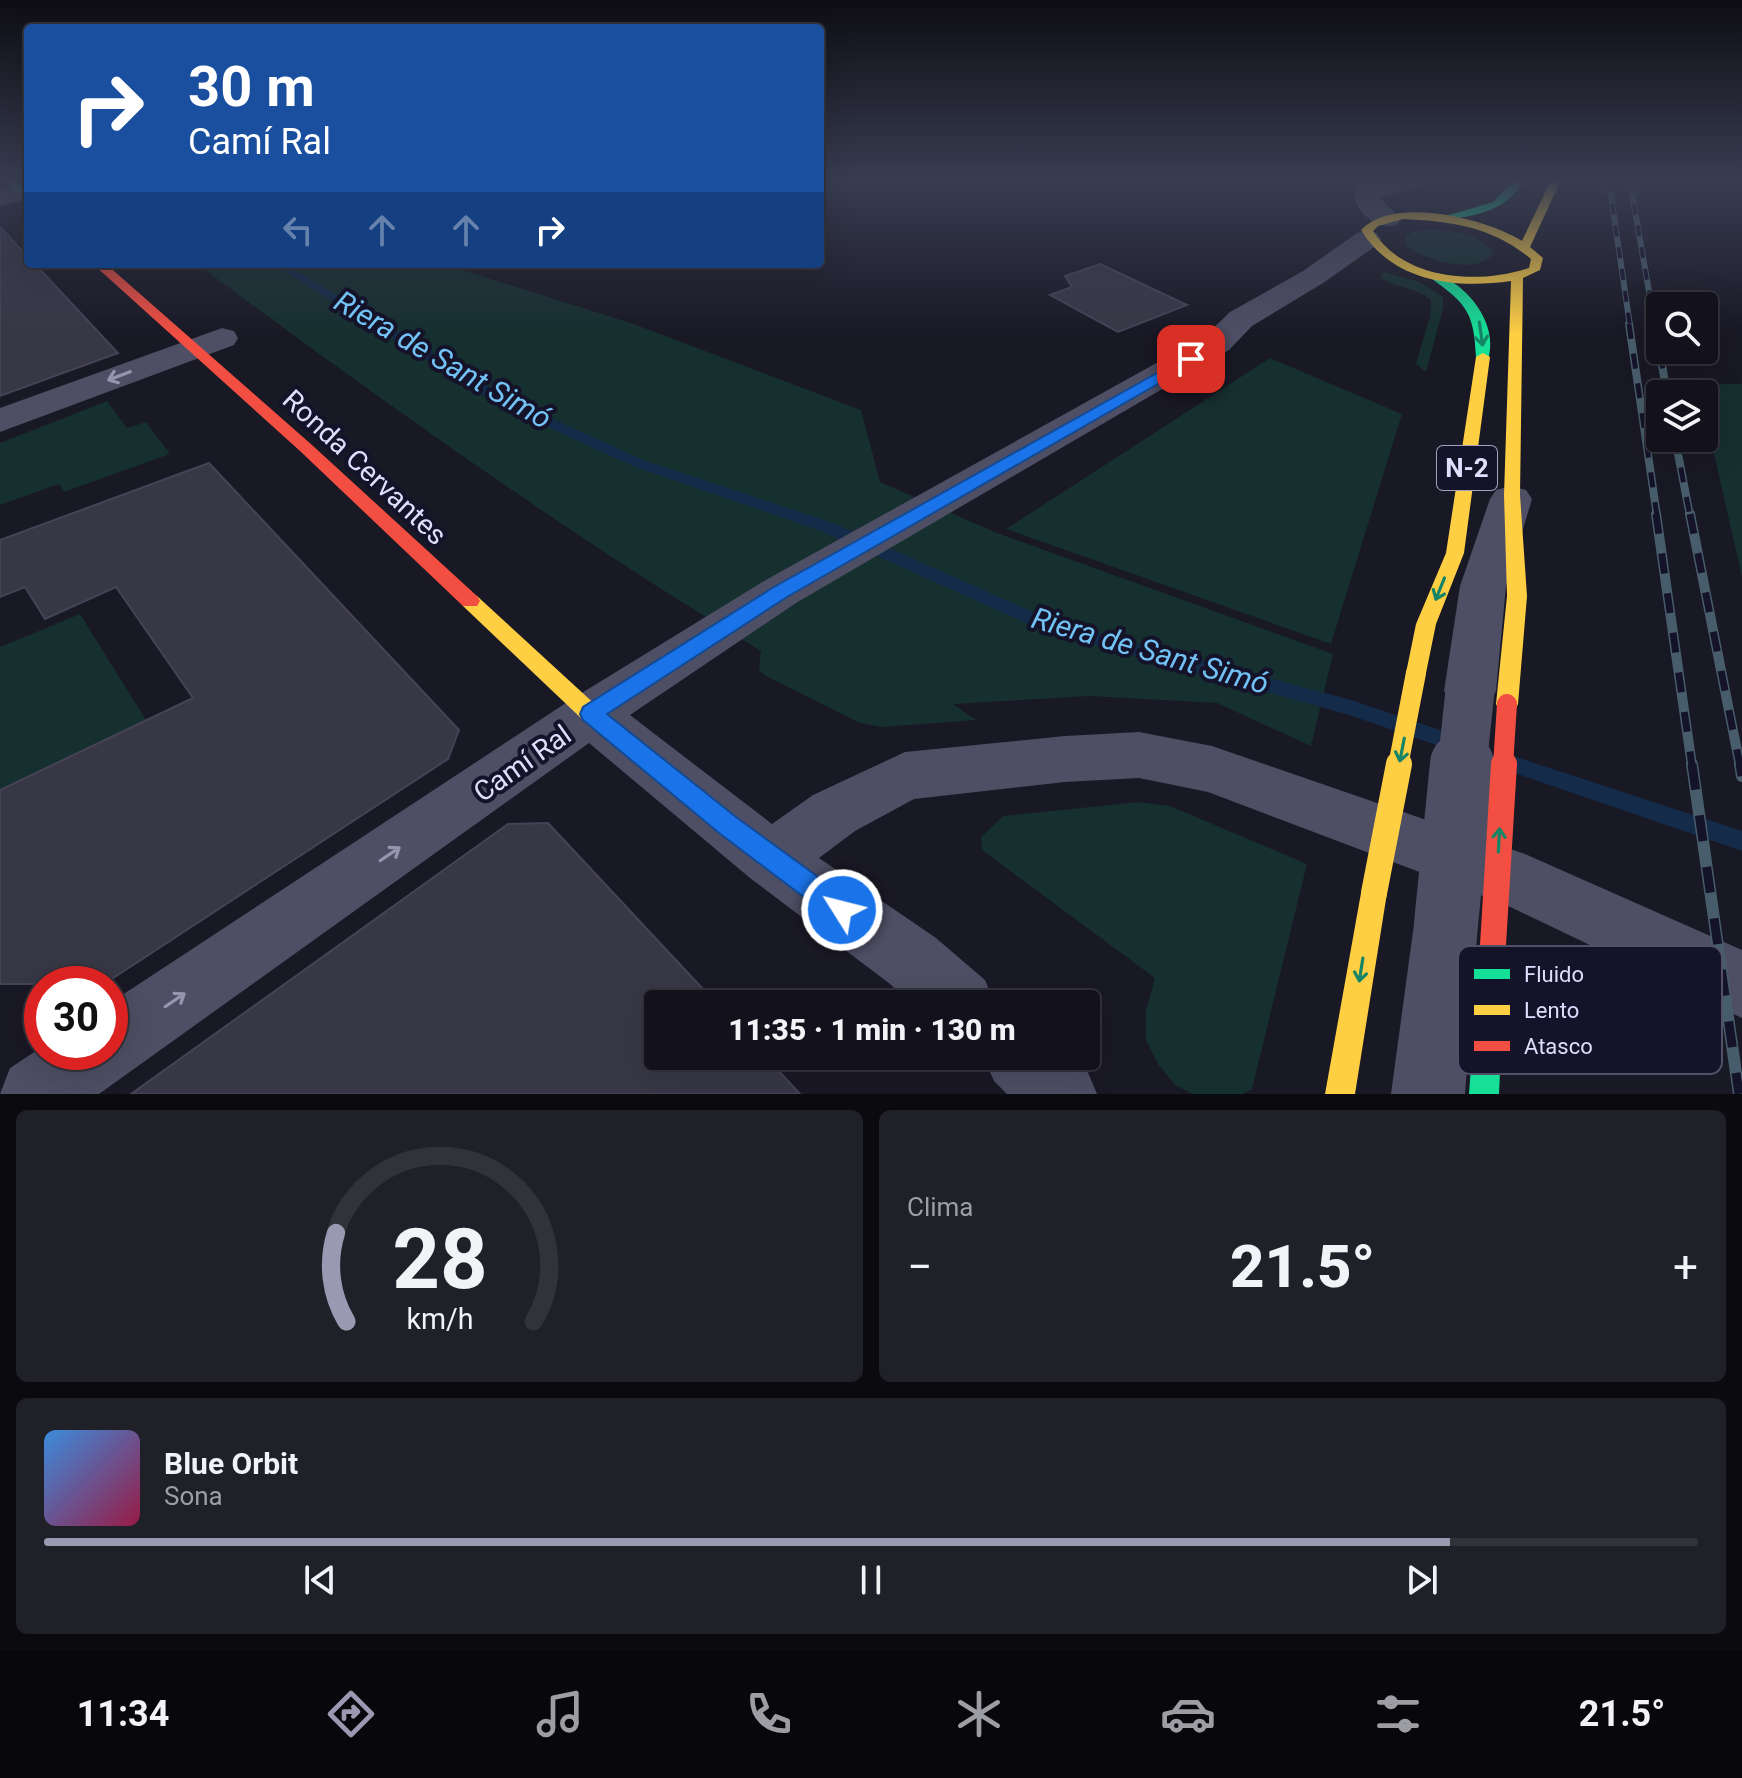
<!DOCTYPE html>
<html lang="es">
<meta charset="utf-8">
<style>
body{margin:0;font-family:Roboto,sans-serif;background:#202029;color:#f1f3f6;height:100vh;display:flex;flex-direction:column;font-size:30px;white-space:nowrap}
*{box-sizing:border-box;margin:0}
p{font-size:26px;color:#9d9ea3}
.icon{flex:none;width:44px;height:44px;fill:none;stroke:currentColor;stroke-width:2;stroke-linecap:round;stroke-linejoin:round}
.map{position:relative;height:1094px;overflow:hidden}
.drawer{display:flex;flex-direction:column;gap:16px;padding:16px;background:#0a0a0f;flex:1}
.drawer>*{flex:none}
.guide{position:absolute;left:24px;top:24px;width:800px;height:244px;border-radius:8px;box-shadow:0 8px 32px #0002,0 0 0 2px #32323b;background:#1a4fa0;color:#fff;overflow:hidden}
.fabs{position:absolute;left:1646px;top:292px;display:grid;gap:16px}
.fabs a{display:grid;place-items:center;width:72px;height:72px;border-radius:8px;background:#13121c;box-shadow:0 8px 32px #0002,0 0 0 2px #32323b;font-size:40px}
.speed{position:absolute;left:24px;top:966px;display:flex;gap:16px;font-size:40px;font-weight:700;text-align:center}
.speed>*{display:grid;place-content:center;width:104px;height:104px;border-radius:50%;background:#13121c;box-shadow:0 8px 32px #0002,0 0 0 2px #32323b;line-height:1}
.speed .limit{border:12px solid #d22;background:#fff;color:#111}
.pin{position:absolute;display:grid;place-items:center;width:68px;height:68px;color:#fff;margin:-34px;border-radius:16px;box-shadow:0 4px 12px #0006}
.me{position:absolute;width:88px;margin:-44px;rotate:306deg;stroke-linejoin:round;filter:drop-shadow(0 0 6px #0008)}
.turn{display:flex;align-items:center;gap:28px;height:168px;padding:0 32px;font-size:36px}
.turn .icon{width:104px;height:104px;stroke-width:2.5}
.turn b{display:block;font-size:56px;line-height:68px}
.lanes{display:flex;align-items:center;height:76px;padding:0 32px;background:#0003;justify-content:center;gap:40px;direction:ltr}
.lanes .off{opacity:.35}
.big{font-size:60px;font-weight:800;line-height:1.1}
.drawer .widget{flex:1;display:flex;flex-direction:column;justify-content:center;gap:12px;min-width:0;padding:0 28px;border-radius:12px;background:#202029}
.drawer .dial{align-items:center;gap:0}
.dial svg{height:208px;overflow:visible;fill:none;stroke:#32323b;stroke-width:7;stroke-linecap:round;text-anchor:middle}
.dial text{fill:#f1f3f6;stroke:none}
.song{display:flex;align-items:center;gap:24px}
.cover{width:96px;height:96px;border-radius:12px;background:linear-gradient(135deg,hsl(210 70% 55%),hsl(340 70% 35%))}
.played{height:8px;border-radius:4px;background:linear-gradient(90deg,#9a99b1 85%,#32323b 85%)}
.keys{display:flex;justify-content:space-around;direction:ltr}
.heat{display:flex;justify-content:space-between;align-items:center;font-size:44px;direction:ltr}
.drawer .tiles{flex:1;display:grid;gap:16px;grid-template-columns:1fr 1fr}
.widget:last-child{grid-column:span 2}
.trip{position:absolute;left:644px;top:990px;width:456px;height:80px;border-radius:8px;background:#13121c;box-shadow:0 8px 32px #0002,0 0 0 2px #32323b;font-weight:800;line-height:80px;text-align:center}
.tab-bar{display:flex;height:128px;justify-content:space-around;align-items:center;background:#08070b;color:#9d9ea3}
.tab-bar .icon{width:56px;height:56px}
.tab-bar .active{color:#9a99b1}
.tab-bar b{font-size:36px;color:#f1f3f6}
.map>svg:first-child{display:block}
</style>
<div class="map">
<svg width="1742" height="1094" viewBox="0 0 1742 1094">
<rect width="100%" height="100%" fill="#191825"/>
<g fill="#162f2f">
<path d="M1416 231C1439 229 1481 230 1493 254 1476 276 1424 260 1406 245L1405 237Z"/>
<path d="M197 264H443L631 323 861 410 880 482 997 533 1333 654 1311 746 1217 703 1090 696 953 704 976 720 882 727 860 723 766 676 759 670 761 651C566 533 380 400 197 264Z"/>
<path d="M1384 272 1419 282 1443 297V309L1426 372 1416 364 1430 316 1431 300C1418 288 1396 288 1381 278Z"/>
<polygon points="1270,358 1402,414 1331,644 1006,529"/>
<polygon points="1721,384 1742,384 1742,577 1704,409 1704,394 1700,391"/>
<polygon points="107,401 127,428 146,422 170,454 64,492 59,484 0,505 0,443"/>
<polygon points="80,614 146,720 0,790 0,647"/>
<polygon points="1138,802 1170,806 1307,864 1252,1089 1242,1094 1193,1094 1175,1085 1158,1064 1146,1040 1146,1010 1155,978 982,850 981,837 1003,816"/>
</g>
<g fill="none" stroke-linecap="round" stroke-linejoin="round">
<g fill="#142b49" fill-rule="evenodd">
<polygon points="273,264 285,264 509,399 643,460 833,523 1055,622 1348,699 1467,739 1470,745 1467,751 1460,753 1346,714 1044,631 821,531 633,466 499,405"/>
<polygon points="1516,757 1742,831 1742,851 1509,771 1506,765 1509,759"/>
</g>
</g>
<g fill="#383746" stroke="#454357" stroke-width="2">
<polygon points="0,227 28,257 28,264 35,264 118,353 0,396"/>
<polygon points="1100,264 1187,305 1118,332 1050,295 1072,287 1065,276"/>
<polygon points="209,463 459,730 448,759 104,984 0,984 0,790 193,698 116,587 45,619 25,587 0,597 0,540"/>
<polygon points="548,823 717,1004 658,1004 658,1056 765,1056 800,1094 131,1094 508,824"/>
</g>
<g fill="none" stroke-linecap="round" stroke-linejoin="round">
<g fill="#4e4e64" fill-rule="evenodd">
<path d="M1379 182H1421L1418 187 1379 197 1401 219 1397 225C1377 230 1355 213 1354 192L1357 187Z"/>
<polygon points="28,184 28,199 0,206 0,190"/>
<polygon points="1367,231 1377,233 1381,239 1377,245 1323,283 1252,326 1229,350 796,603 630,715 772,824 813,795 905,752 1065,736 1139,732 1212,746 1525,854 1742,950 1742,1018 1504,904 1208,792 1139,778 1065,782 914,799 855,831 819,858 936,938 985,980 995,1004 911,1004 890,984 750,878 589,743 99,1094 0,1094 10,1068 42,1047 42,1052 110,1052 110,1003 572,699 764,581 1205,336 1230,312 1303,271 1357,233"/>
<polygon points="222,328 234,331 238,338 234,345 0,432 0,408"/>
<polygon points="1511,486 1526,490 1532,499 1506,586 1496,691 1488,705 1470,711 1452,705 1444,691 1460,586 1490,499 1496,490"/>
<polygon points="1446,893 1469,902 1478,924 1465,1094 1391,1094 1414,924 1423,902"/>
<polygon points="983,1056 1072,1056 1086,1068 1097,1094 1007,1094 994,1081"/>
</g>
<g fill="#16e098" fill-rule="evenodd">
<polygon points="7,182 17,182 28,191 28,200"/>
<path d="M1513 182H1523C1505 211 1478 215 1447 220L1442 217 1493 202Z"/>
<path d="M1432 273C1441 273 1447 278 1454 283 1478 300 1497 330 1488 360H1478L1476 357C1474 313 1467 304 1432 279Z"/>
<polygon points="1493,932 1502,936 1506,945 1499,1094 1469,1094 1480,945 1484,936"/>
</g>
<g fill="#ffcf43" fill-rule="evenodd">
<path d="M1550 182H1560L1530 247 1543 258 1540 270 1523 278 1520 495 1527 596 1518 704 1515 710 1507 712 1499 710 1496 704 1507 596 1504 495 1511 281C1455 289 1393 282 1361 230 1394 195 1487 219 1522 241ZM1403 219C1451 221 1493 227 1531 259L1529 268C1477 285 1404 280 1373 231L1378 226Z"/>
<polygon points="1483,353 1490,357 1464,553 1436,624 1426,673 1423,679 1416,681 1409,679 1406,673 1416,624 1446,553 1476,357"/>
<polygon points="470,594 477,596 599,708 602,714 599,720 591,723 583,720 463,606 460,601 463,596"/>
<polygon points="1374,881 1383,885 1387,893 1355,1094 1325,1094 1361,893 1365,885"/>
</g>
<polygon fill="#f24e42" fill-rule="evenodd" points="93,264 106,264 312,445 477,596 480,601 477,606 463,606 300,451"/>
<g stroke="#485d6b" stroke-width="6">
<g id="rail-far3">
<polyline points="1609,182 1630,326"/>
<polyline points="1630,182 1655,326"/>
</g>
</g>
<g stroke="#485d6b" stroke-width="8">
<g id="rail-far2">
<polyline points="1629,324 1657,516"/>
<polyline points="1655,324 1667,394"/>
<polyline points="1675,438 1690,516"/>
</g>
</g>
<g stroke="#485d6b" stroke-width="10">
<g id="rail-far1">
<polyline points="1656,514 1692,766"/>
<polyline points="1690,514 1740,766"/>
</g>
</g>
<g stroke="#485d6b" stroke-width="12">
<g id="rail">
<polyline points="1692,764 1739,1094"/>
<polyline points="1740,764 1742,776"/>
</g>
</g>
<use href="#rail-far3" stroke="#15132a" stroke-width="4" stroke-dasharray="11" stroke-linecap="butt"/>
<use href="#rail-far2" stroke="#15132a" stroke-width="5" stroke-dasharray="15" stroke-linecap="butt"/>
<use href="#rail-far1" stroke="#15132a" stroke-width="7" stroke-dasharray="20" stroke-linecap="butt"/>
<use href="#rail" stroke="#15132a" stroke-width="9" stroke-dasharray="26" stroke-linecap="butt"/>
<polyline stroke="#4e4e64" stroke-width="49" points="1462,766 1470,691"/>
<polyline stroke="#4e4e64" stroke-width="64" points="1446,924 1462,764"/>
<polyline stroke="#ffcf43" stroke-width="20" points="1398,766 1416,673"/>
<polyline stroke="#ffcf43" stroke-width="26" points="1374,893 1399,764"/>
<polyline stroke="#f24e42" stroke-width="20" points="1503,766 1507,704"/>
<polyline stroke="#f24e42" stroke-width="26" points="1493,945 1504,764"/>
</g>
<defs><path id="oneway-shaft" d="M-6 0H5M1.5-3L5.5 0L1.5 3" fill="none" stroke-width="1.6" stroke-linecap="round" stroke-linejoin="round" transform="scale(2)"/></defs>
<g stroke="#168466">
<use href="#oneway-shaft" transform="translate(1481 334) rotate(82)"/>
<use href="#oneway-shaft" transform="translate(1440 589) rotate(112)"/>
<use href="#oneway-shaft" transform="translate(1402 750) rotate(101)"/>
<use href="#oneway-shaft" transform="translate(1499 840) rotate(-87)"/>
<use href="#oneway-shaft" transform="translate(1361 970) rotate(99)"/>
</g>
<g stroke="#9696b0">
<use href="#oneway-shaft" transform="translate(119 376) rotate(159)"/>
<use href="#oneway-shaft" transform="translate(390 854) rotate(-34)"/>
<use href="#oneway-shaft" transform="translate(175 1000) rotate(-34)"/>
</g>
<linearGradient id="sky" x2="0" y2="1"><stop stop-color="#0e0d14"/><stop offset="0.54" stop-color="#383d51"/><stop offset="1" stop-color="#383d51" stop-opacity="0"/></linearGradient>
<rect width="1742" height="335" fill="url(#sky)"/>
<polygon fill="#1a73e8" stroke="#114b97" stroke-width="2" points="1191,354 1196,356 1196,362 787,597 607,714 736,817 851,901 855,910 851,919 842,922 833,919 719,833 583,720 580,714 583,707 774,587"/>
<g text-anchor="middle" stroke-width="8" stroke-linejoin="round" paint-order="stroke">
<rect fill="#15132a" stroke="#a2a1be" stroke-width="2" x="1437" y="446" width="60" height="44" rx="6"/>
<g font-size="26" font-weight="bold" fill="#dfdefd">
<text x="1467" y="477">N-2</text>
</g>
<g font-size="28" fill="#dfdefd" stroke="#15132a">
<text transform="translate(365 467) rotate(43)" y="10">Ronda Cervantes</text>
<text transform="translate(522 763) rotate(-35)" y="10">Camí Ral</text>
</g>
<g font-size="30" font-style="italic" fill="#73c2f5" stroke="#15132a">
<text transform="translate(443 360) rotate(30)" y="10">Riera de Sant Simó</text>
<text transform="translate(1150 651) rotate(16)" y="10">Riera de Sant Simó</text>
</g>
</g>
<rect x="1458" y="946" width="264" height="128" rx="12" fill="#15132a" stroke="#525069" stroke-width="2"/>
<rect x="1474" y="969" width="36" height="10" fill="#16e098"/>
<rect x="1474" y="1005" width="36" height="10" fill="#ffcf43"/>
<rect x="1474" y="1041" width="36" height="10" fill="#f24e42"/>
<g font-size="22" fill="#dfdefd">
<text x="1524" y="982">Fluido</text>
<text x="1524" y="1018">Lento</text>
<text x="1524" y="1054">Atasco</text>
</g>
</svg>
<div class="fabs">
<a><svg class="icon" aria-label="search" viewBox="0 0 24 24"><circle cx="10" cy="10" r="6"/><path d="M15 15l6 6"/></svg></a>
<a><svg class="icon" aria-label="layers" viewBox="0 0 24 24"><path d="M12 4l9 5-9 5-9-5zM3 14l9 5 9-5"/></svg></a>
</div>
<div class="speed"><div class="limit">30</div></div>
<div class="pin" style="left:1191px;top:359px;background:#d93025"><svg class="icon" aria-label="arrive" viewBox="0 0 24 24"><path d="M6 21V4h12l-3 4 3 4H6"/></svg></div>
<svg class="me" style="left:842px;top:910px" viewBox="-20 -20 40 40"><circle r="17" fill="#1a73e8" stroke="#fff" stroke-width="3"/><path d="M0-11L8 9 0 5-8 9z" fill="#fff"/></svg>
<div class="trip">11:35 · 1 min · 130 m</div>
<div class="guide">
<div class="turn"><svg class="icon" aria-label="right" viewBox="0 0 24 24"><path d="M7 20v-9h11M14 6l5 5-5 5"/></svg><div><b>30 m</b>Camí Ral</div></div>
<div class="lanes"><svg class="icon off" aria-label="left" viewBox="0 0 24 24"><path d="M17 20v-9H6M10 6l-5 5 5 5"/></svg><svg class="icon off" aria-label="ahead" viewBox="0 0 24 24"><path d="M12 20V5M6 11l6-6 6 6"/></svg><svg class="icon off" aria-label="ahead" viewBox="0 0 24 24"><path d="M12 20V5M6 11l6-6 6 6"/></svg><svg class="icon" aria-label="right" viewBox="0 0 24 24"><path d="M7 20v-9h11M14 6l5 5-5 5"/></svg></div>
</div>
</div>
<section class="drawer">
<div class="tiles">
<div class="widget dial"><svg viewBox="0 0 100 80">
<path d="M14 69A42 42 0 1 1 86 69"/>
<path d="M14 69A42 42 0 0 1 10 35" stroke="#9a99b1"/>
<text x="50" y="56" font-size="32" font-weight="700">28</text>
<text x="50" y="72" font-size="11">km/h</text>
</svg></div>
<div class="widget"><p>Clima</p>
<div class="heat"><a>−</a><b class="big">21.5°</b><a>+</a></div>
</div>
<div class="widget">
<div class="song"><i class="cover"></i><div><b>Blue Orbit</b><p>Sona</p></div></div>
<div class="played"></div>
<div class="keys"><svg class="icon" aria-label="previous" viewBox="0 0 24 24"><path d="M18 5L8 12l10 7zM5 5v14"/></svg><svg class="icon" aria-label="pause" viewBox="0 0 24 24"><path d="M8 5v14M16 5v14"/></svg><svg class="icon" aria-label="next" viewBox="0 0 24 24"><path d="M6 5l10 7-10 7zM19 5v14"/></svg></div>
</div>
</div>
</section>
<nav class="tab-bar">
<b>11:34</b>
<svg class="icon active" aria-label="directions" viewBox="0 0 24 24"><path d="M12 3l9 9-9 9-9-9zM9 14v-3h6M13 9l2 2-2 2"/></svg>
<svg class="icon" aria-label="music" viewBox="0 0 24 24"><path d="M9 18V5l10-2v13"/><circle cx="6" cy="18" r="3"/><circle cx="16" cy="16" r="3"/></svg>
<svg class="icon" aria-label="phone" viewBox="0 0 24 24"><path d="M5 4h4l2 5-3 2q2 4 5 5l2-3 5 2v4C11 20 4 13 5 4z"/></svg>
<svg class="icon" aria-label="climate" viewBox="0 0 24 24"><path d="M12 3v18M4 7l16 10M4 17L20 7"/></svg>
<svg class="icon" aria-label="car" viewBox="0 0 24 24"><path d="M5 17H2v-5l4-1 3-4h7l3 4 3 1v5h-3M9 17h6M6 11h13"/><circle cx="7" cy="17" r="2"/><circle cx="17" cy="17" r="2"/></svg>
<svg class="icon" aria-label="filters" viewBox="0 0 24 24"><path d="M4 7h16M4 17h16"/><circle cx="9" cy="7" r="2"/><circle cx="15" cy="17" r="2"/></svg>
<b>21.5°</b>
</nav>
